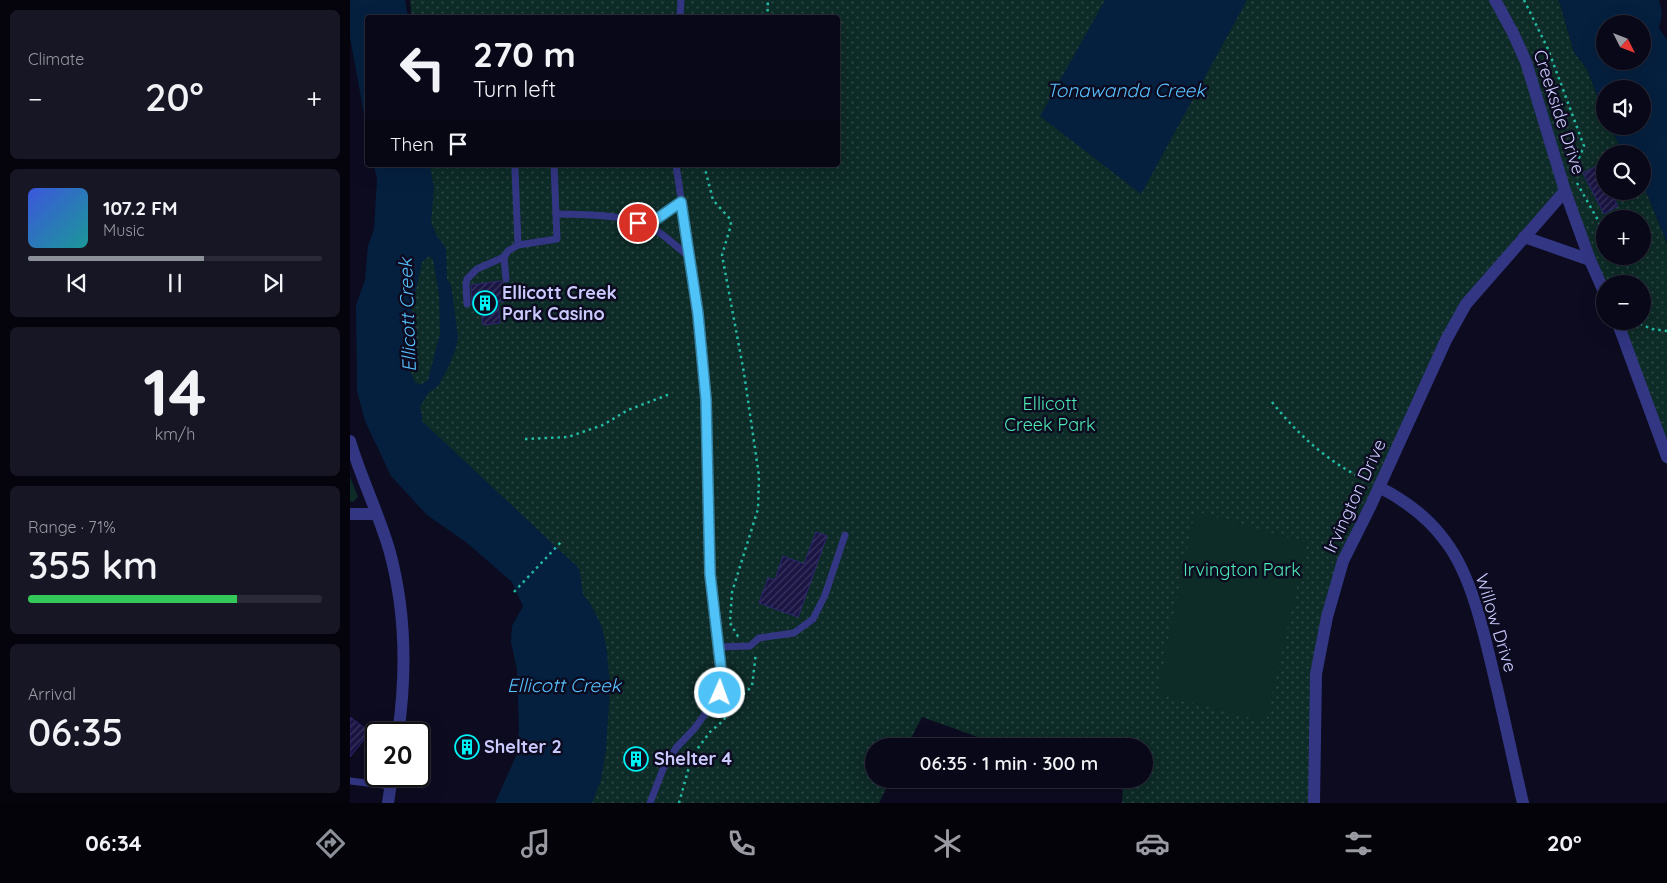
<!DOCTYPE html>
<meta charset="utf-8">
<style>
body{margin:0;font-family:Quicksand,sans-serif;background:#171625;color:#f1f3f6;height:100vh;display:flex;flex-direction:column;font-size:19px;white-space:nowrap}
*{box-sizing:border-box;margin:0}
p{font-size:16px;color:#999aa2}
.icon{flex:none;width:28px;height:28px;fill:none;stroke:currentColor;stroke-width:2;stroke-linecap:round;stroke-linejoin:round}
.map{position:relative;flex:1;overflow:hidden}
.panel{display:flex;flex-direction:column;gap:10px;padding:10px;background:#05040d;width:350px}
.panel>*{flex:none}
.top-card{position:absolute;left:15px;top:15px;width:475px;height:152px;border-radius:5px;box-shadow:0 5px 20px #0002,0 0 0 1px #292937;background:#090818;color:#f1f3f6;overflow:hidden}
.needle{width:32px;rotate:132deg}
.tools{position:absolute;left:1246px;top:15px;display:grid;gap:10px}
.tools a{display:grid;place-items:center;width:55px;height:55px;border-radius:50%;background:#090818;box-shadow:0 5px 20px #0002,0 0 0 1px #292937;font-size:25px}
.speed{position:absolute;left:15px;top:722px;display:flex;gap:10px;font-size:25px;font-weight:700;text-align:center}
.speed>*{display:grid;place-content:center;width:65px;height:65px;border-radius:50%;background:#090818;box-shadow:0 5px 20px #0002,0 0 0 1px #292937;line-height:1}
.speed .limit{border:2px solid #111;border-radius:8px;background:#fff;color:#111}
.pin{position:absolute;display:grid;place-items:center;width:42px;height:42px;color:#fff;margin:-21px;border:2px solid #fff;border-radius:50%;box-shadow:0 1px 5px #0007}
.me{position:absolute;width:55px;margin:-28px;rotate:2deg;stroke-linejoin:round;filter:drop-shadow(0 0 4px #0008)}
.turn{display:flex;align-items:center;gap:18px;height:105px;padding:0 25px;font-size:22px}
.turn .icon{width:65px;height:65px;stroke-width:2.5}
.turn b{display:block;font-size:35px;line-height:42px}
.then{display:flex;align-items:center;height:48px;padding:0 25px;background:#0003;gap:10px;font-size:19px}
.big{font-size:38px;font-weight:600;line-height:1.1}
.panel .widget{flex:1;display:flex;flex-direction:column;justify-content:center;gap:8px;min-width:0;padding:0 18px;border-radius:8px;background:#171625}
.panel .dial{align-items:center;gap:0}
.dial b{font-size:65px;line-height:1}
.song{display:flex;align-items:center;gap:15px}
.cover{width:60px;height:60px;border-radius:8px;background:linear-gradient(135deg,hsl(230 70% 55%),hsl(180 70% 35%))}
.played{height:5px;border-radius:2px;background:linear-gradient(90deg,#8c9099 60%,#292937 60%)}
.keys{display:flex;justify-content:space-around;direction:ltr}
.heat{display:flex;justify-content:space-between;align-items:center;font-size:28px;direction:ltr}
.charge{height:8px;border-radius:4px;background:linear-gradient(90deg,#34c759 71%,#292937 0)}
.trip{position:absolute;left:515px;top:738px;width:288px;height:50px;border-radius:25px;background:#090818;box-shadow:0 5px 20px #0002,0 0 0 1px #292937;font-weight:600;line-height:50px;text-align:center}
.tabs{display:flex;height:80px;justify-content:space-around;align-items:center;background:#04030a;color:#999aa2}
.tabs .icon{width:35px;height:35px}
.tabs .on{color:#8c9099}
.tabs b{font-size:22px;color:#f1f3f6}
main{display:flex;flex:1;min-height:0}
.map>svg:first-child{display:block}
</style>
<main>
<section class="panel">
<div class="widget"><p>Climate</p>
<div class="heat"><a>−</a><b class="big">20°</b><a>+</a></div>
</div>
<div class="widget">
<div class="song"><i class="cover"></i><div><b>107.2 FM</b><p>Music</p></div></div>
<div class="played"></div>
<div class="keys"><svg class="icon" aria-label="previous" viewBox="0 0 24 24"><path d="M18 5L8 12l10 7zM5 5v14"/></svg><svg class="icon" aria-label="pause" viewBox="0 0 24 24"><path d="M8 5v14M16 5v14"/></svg><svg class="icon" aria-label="next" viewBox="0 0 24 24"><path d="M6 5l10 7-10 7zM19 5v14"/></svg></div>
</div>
<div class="widget dial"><b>14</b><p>km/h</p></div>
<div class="widget"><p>Range · 71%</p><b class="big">355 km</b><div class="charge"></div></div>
<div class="widget"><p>Arrival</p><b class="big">06:35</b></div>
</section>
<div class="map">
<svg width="1317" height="803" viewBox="0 0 1317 803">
<defs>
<pattern id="grass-tufts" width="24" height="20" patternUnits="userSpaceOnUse" patternTransform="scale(1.25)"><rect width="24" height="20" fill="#0d2b27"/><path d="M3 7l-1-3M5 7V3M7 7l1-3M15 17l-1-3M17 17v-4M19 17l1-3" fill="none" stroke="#2f4847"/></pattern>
<pattern id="park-dots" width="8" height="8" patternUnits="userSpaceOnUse" patternTransform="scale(1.25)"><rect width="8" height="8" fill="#0d2b27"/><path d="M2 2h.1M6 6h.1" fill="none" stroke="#2f4847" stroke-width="1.8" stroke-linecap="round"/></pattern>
<pattern id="building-hatch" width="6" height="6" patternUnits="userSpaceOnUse" patternTransform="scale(1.25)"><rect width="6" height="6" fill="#1a1543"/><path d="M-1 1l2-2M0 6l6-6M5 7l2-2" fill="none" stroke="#3a365f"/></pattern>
</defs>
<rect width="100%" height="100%" fill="#0c0b20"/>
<polygon fill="url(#grass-tufts)" points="0,477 8,497 3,502 0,501"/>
<path fill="url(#park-dots)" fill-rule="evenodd" d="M60 0H1209L1224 52 1237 69 1255 116V126H1259L1275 154H1255V191H1292L1293 185 1298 196 1317 243V466L1267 321H1292V284H1255L1216 192 1116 304 993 561 966 674 964 803H772L773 790 743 779H794V746H653L572 717 557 746H524V779H541L529 803H198L241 730 219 574 61 426 55 256 64 165H488V18H62ZM1255 219H1292V256H1255Z"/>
<polygon fill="#0d2b27" points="845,511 957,543 916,722 807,694"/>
<g fill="#05203f" fill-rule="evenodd">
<polygon points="0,0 55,0 58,17 18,18 17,131 0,37"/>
<polygon points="755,0 897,0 791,194 690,116"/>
<path d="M1209 0H1309L1312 13 1309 28 1317 40V243L1298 196 1293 185 1292 154H1275L1259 126H1292V89H1255V116L1237 69 1224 52ZM1255 24H1292V61H1255Z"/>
<path d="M24 165H80L84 189 81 221 86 235 96 248 97 279 101 285 108 337 106 348 98 368 88 386 78 393 70 407 69 418 78 446 92 466 126 495H138L173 526 240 603 252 627 257 651 260 690 256 749 251 780 242 803H145L166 756 169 730 167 670 161 642 162 626 173 606 162 582 117 543 77 515 41 476 15 421 7 391 6 305 15 280 18 246 24 229 27 180ZM79 256 83 259 89 295 90 333 78 380 70 385 65 382 59 368 62 308 72 262Z"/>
</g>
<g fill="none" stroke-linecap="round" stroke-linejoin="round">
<polyline stroke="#05203f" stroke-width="22" points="61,416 61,426 219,574 224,610"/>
</g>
<g fill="url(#building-hatch)" stroke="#2d2571">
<polygon points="1247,166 1255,181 1255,191 1260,191 1268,206 1254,214 1233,173"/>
<polygon points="151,281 154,284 156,301 148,302 150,323 133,325 131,311 126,311 125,305 122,305 121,285"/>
<polygon points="466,532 477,536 448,617 409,603 418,578 425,580 433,556 454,564"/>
<polygon points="0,717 20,732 0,757"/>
<polygon points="112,741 123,743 122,754 110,752"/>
<polygon points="282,750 294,753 290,768 279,765"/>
</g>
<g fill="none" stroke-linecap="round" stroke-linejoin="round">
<g stroke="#23baa3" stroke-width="2.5" stroke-dasharray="2.5 4" stroke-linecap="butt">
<polyline points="1174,0 1198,49 1234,146 1222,174"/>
<polyline points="417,18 418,5 417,0"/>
<polyline points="354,165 363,200 380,219 381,225 372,255 394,373 409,476 408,509 382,592 380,623 389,638"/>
<polyline points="1227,183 1249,222 1252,231 1249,245 1254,258"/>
<polyline points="1284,321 1302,329 1317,331"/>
<path d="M922 402C948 435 979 463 1018 481"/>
<polyline points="175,439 218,437 253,425 278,410 320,394"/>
<polyline points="164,592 211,542"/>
<polyline points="329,803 342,756 360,732 374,720 383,702 396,692 402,686 406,653"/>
</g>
<g stroke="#323683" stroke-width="7">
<polyline points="330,18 331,0"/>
<polyline points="166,165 165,168 168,245"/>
<path d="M206 214C231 214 275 215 298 225 309 230 330 250 341 258"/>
<polyline points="298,225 331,203"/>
<polyline points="154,257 156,279"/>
<polyline points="117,304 116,285 117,279 127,269 154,257 158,251 168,245 207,239 204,165"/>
<polyline points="368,647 400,646 409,638 444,633 463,619 475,595 495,535"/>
<polyline points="0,781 41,786"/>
<polyline points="300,803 313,769 326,748 345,728 370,693 372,678 360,574 356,400 348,314 326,165"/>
</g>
<g stroke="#323683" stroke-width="12">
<polyline points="1174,237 1240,260"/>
<path d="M1029 487C1056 501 1078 517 1096 542 1124 579 1136 643 1147 688 1156 726 1164 765 1173 803"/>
<polyline points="0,514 26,514"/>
<polyline points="964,803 966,674 977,617 993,561 1020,507 1096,340 1116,304 1215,191"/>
</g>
<g stroke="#323683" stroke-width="12">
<polyline points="1145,0 1163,33 1176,62 1215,191 1240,260 1255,294"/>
<polyline points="1267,321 1317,457"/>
<path d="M0 441C11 478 28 512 39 549 56 610 57 671 48 734"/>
<polyline points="38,803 42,776"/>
</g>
</g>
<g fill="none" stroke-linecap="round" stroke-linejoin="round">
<g stroke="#337fa1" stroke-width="12">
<polyline id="route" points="288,223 298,225 331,202 348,314 356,400 360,574 372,678 370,693"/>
</g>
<use href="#route" stroke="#4fc3f7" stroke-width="9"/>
</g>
<defs>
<g id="building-ring" transform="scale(1.25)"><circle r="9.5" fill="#0c0b20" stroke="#00f4f5" stroke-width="1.5"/><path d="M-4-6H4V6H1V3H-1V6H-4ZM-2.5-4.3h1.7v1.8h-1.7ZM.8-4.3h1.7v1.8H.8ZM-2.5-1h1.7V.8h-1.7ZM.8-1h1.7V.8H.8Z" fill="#00f4f5"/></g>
</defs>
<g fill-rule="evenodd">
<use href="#building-ring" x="135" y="303"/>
<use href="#building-ring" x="117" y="747"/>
<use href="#building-ring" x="286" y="759"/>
</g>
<g text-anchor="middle" stroke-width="5" stroke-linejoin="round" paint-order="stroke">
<g font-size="18" fill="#cbcaff" stroke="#0c0b20">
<text transform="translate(1209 112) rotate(72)" y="6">Creekside Drive</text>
<text transform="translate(1005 496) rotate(-65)" y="6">Irvington Drive</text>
<text transform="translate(1146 623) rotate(73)" y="6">Willow Drive</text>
</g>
<g font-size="18" font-weight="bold" fill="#cbcaff" stroke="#0c0b20" text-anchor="start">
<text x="152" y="299">Ellicott Creek<tspan x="152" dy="21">Park Casino</tspan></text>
<text x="134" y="753">Shelter 2</text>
<text x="304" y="765">Shelter 4</text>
</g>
<g font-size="18" fill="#4ce9b3" stroke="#0c0b20">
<text x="700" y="410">Ellicott<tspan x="700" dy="21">Creek Park</tspan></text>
<text x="892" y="576">Irvington Park</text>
</g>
<g font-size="19" font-style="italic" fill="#58c2ff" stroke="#0c0b20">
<text x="776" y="97">Tonawanda Creek</text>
<text transform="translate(57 315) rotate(-92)" y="7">Ellicott Creek</text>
<text x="214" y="692">Ellicott Creek</text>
</g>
</g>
</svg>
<div class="tools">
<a><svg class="needle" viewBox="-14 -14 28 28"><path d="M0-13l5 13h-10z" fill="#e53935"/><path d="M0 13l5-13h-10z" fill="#999aa2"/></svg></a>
<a><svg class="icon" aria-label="sound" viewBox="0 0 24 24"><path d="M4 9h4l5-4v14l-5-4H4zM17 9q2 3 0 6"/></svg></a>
<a><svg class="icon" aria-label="search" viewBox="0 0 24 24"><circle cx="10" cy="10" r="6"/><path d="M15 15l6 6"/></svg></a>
<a>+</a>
<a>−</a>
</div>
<div class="speed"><div class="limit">20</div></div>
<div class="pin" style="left:288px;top:223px;background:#d93025"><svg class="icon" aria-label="arrive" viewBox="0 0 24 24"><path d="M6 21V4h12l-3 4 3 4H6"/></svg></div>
<svg class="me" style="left:370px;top:693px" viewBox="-20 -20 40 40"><circle r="17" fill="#4fc3f7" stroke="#fff" stroke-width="3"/><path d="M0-11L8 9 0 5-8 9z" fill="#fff"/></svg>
<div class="trip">06:35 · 1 min · 300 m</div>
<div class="top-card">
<div class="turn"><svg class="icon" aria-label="left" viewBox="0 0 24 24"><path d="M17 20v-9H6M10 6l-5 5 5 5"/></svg><div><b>270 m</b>Turn left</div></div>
<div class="then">Then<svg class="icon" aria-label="arrive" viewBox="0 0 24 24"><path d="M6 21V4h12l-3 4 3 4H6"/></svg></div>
</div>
</div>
</main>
<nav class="tabs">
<b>06:34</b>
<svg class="icon on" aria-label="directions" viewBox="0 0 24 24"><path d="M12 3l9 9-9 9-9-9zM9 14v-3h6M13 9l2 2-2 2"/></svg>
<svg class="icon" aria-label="music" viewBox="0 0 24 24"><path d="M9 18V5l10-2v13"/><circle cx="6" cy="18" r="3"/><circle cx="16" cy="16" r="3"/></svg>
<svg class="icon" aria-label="phone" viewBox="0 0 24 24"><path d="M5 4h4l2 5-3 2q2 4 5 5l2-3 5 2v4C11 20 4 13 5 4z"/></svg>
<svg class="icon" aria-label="climate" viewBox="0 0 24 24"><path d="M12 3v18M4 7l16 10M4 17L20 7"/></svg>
<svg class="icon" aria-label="car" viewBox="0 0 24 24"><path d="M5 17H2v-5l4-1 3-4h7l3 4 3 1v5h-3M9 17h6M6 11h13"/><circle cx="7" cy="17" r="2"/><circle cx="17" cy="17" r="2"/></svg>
<svg class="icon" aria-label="filters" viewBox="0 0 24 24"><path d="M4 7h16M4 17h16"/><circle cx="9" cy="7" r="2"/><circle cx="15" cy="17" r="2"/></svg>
<b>20°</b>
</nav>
